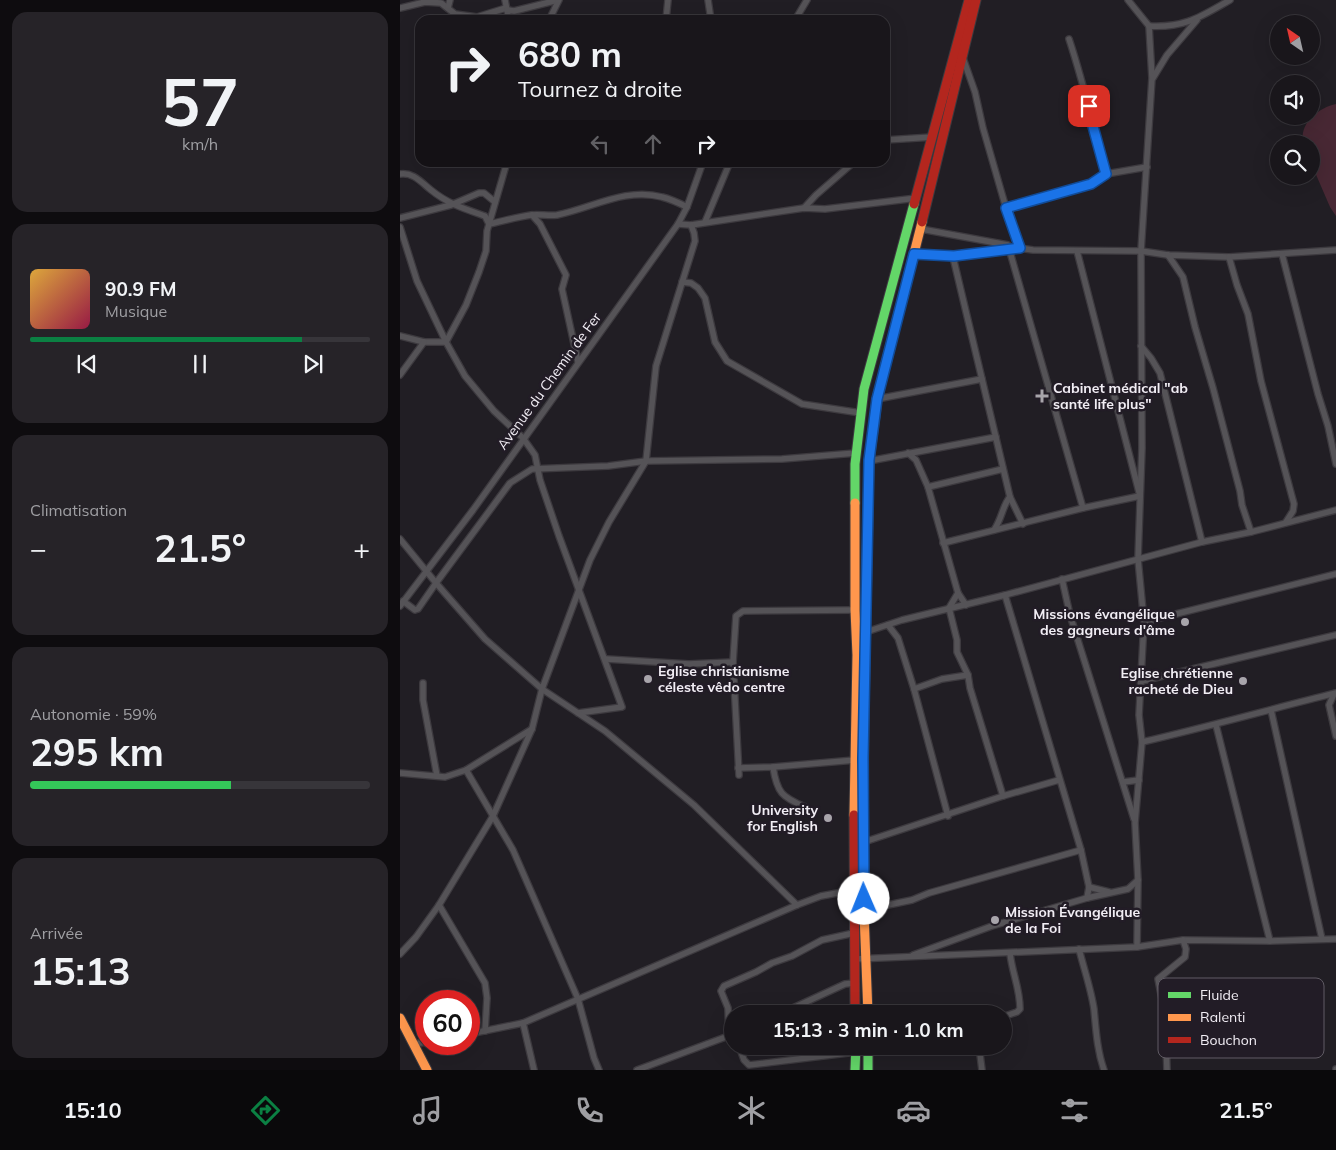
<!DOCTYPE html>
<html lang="fr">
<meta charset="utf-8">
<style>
body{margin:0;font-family:Mulish,sans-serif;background:#262328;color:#f1f3f6;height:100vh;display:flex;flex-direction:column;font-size:19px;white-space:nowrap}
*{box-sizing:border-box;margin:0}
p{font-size:16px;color:#9f9fa3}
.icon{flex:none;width:28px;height:28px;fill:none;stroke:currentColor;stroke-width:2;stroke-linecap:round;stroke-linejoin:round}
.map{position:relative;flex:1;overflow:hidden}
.details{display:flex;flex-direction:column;gap:12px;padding:12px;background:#0e0c0f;width:400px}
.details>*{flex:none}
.banner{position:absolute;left:15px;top:15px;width:475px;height:152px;border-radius:15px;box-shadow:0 5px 20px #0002,0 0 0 1px #37353a;background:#19161b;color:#f1f3f6;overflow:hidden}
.needle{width:32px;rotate:326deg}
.fabs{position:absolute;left:870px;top:15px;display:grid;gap:10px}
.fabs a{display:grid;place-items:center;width:50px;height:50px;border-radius:50%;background:#19161b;box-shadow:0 5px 20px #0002,0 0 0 1px #37353a;font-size:25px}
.speed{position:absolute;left:15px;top:990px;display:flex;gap:10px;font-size:25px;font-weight:700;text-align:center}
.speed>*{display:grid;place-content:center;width:65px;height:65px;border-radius:50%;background:#19161b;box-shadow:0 5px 20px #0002,0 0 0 1px #37353a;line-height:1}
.speed .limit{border:8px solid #d22;background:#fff;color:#111}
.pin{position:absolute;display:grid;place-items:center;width:42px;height:42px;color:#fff;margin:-21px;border-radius:10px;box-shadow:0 2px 8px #0006}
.me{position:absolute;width:55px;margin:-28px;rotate:359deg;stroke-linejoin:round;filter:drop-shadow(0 0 4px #0008)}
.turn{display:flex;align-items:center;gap:18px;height:105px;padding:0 20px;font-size:22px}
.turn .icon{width:65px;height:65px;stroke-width:2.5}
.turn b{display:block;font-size:35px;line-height:42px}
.lanes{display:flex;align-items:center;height:48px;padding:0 20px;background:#0003;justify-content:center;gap:25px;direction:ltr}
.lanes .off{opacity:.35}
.big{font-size:38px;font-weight:700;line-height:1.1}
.details .card{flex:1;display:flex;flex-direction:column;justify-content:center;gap:8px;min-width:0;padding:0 18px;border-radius:15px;background:#262328}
.details .dial{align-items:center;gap:0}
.dial b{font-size:65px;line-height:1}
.song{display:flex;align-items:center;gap:15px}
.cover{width:60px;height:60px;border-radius:8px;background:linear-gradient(135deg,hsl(40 70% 55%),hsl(340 70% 35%))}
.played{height:5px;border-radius:2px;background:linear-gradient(90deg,#0b8043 80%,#37353a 80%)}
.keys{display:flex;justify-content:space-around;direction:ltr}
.heat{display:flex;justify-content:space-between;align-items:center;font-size:28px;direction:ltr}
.charge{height:8px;border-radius:4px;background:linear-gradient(90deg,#34c759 59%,#37353a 0)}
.trip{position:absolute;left:324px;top:1005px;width:288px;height:50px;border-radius:25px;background:#19161b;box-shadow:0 5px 20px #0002,0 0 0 1px #37353a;font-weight:700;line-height:50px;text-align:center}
.menu{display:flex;height:80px;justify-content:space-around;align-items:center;background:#0a090b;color:#9f9fa3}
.menu .icon{width:35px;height:35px}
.menu .active{color:#0b8043}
.menu b{font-size:22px;color:#f1f3f6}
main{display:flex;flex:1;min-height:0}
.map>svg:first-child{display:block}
</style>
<main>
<section class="details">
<div class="card dial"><b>57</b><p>km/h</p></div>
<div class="card">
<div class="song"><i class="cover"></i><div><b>90.9 FM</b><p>Musique</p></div></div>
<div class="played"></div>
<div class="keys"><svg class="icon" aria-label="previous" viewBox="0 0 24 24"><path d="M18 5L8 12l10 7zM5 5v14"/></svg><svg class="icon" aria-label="pause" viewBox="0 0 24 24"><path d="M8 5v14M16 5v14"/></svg><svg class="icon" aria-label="next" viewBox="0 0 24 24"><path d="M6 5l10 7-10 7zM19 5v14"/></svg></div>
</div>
<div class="card"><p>Climatisation</p>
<div class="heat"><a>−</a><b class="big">21.5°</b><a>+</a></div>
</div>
<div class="card"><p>Autonomie · 59%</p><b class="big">295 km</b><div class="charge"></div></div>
<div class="card"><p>Arrivée</p><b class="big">15:13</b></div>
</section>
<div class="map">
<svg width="936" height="1070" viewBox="0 0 936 1070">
<rect width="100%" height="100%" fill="#211e24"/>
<path fill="#482834" d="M936 104V216L930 207 911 163V144H904C897 124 920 107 936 104Z"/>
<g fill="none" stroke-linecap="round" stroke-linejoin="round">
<g stroke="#3d3a3f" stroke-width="8">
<g id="street">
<polyline points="105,0 109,20"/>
<polyline points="308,0 311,20"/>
<polyline points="728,0 749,26 752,78 741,251 742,448 738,559 744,622 739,715 742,742 735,823 738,880 737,947"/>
<polyline points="0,8 25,2 41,3 55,14 77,17 106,8"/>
<polyline points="48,8 50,0"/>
<polyline points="107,10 114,11 158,0"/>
<polyline points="149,20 159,0"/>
<polyline points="266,20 268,0"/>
<polyline points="395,20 407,0"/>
<path d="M749 26C785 28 800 17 830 0"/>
<path d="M669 39C684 84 694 129 706 174"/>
<polyline points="563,58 575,92 583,128 606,208 619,248"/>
<polyline points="753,78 767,55 797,20"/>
<polyline points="485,140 533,137"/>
<path d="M0 174C13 172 21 182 31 190 48 204 65 209 85 216L89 224C103 221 117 217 131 215 140 214 148 216 157 215 192 208 226 187 262 197 270 199 279 203 287 207"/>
<polyline points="404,208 416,195 454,162"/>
<polyline points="606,208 691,184 706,174 747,167"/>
<polyline points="132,215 140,224 166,275 162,289 178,362"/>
<polyline points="0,218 51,205 79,193 84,193 95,202"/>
<polyline points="305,222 330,162"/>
<polyline points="278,224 291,225 404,208 425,209 517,198"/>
<polyline points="0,227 17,281 46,342 65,376 94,411 123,438 135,455 140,480 159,536 222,707 178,713"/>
<polyline points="521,229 608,245 683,508"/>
<polyline points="514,254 553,257 619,248 633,250 741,251 768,255 829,257 936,250"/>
<polyline points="882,254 918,394 928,426 936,464"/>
<polyline points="768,255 783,277 795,327 813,388 840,491 842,505 851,532"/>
<polyline points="553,257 610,497 623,524"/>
<polyline points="829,257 837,285 848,314 861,381 894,504 893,511 886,522"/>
<polyline points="282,282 291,283 298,288 305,298 315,342 327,361 402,404 461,413"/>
<polyline points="0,336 24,342 46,342 66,305 79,272 86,251 87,231 107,162"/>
<polyline points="741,346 751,358 760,373 802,542"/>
<polyline points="0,375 24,342"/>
<polyline points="477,399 582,379"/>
<polyline points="508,453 516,460 528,487 558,593 566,605"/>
<polyline points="469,461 596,437"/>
<polyline points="528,487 603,469"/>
<path d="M594 530C602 519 603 504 610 497"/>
<polyline points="0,539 36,583 85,639 142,689 205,731 294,805 397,905"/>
<polyline points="543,543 683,508 740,496 677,251"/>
<polyline points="662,579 670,615 734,819"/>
<polyline points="558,593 549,608 557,640 557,652 568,675 570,688 603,796"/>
<polyline points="605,595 681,850 689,887 687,898"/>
<polyline points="3,601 15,610 18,609 36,583 110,483 132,469 208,466 246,461 382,459 456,453"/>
<polyline points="0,606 73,510 278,224 287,207 303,162"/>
<polyline points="744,622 936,574"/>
<polyline points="488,625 498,638 514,689 548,816"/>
<polyline points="466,632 502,620 605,595 802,542 851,532 936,510"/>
<polyline points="206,659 289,664 333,662"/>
<polyline points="742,681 936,635"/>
<polyline points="23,683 23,700 37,776"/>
<polyline points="514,689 542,679 568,675"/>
<polyline points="934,694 929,705 936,736"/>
<polyline points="871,710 922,939"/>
<polyline points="816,725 870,941"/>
<path d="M742 742C807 727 871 709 936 693"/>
<path d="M373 767C377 793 382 797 405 807"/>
<polyline points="338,768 373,767 455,760"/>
<polyline points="66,770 113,850 178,999 194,1058 199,1070"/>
<polyline points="0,773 45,777 66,770 132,729"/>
<polyline points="339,775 333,662 336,616 343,611 455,610"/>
<polyline points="723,782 739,780"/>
<polyline points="464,842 603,796 659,780"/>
<polyline points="689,887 709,892"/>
<polyline points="39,905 85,983 87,998 85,1031"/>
<polyline points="464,910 512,900 529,893 681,850"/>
<path d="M679 949C684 969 691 989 694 1009 696 1030 697 1050 704 1070"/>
<polyline points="0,954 16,937 39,905 93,816 132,729 142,689 190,560 209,522 246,461 256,366 295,241 294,233 291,225"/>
<polyline points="513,955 592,926 687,898 728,889 738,880"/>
<polyline points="455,959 737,947 783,940 870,941 936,939"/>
<polyline points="380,1014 445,984 455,983"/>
<path d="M602 1017 617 1012 620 1009C620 988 612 973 610 953"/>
<polyline points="123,1023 134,1070"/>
<polyline points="69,1034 123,1023 397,905 421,896 454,890"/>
<polyline points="329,1036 328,1008 321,991 324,986 356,972 372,963 392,956 422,940 454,933"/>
<polyline points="14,1044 26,1042"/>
<polyline points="339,1046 344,1060 349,1065 456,1052"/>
<polyline points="579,1046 582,1070"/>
<polyline points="468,1051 493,1046"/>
<polyline points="237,1070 331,1035"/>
<polyline points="767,1070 765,1014 758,979 785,957 786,949 783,940"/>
<polyline points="936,1070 936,1069"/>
</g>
</g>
<g stroke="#3d3a3f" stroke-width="11">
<g id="fast">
<polyline points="455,503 455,464 464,389 514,204"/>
<polyline points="464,718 469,461 475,417"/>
<polyline points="468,1046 468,1070"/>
<polyline points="455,1070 456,1046"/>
</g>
</g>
<g stroke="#3d3a3f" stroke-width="11">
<g id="slow">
<polyline points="475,417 477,399 522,222"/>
<polyline points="464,718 463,888 468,1014"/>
<polyline points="454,815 457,655 455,610 455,503"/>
<polyline points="0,1018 27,1070"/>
</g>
</g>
<g stroke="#3d3a3f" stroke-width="11">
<g id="jam">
<polyline points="514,204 569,0"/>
<polyline points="522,222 576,0"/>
<polyline points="454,815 455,1014"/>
</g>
</g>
<use href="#street" stroke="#555357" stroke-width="5.5"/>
<use href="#fast" stroke="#63d668" stroke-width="9"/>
<use href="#slow" stroke="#ff974d" stroke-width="9"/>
<use href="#jam" stroke="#b3261e" stroke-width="9"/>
</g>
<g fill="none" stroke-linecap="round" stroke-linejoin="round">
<g stroke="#114b97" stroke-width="12">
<polyline id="route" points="464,899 463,758 469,460 477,399 514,254 554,256 620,248 606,208 691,184 706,174 691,119 689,106"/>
</g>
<use href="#route" stroke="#1a73e8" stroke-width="9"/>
</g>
<g fill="#a8a5ab" stroke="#221c26" stroke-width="2">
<path d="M639.5 388.5h5v5h5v5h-5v5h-5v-5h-5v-5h5z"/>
<circle cx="785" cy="622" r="5"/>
<circle cx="248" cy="679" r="5"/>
<circle cx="843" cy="681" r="5"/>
<circle cx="428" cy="818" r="5"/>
<circle cx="595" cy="920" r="5"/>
</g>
<g text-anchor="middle" stroke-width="5" stroke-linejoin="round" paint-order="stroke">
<g font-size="14" fill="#f1edf4" stroke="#221c26">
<text transform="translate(149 381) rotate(-54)" y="5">Avenue du Chemin de Fer</text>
</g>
<g font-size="14" font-weight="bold" fill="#f1edf4" stroke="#221c26" text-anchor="start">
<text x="653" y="393">Cabinet médical "ab<tspan x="653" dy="16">santé life plus"</tspan></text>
<text x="775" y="619" text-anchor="end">Missions évangélique<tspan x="775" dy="16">des gagneurs d'âme</tspan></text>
<text x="258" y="676">Eglise christianisme<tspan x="258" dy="16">céleste vêdo centre</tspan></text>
<text x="833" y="678" text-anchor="end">Eglise chrétienne<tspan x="833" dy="16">racheté de Dieu</tspan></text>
<text x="418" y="815" text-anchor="end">University<tspan x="418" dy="16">for English</tspan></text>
<text x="605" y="917">Mission Évangélique<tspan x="605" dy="16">de la Foi</tspan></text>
</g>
</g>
<rect x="758" y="978" width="166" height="80" rx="8" fill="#221c26" stroke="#605b64" stroke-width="1"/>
<rect x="768" y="992" width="23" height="6" fill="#63d668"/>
<rect x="768" y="1014" width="23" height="7" fill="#ff974d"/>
<rect x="768" y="1037" width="23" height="6" fill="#b3261e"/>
<g font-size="14" fill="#f1edf4">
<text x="800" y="1000">Fluide</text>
<text x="800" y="1022">Ralenti</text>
<text x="800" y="1045">Bouchon</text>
</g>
</svg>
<div class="fabs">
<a><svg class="needle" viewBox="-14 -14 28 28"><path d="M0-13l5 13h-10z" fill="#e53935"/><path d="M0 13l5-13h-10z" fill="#9f9fa3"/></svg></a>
<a><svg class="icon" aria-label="sound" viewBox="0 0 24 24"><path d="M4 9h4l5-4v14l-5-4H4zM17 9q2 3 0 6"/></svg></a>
<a><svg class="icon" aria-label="search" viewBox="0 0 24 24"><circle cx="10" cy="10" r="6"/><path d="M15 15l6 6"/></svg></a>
</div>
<div class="speed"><div class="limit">60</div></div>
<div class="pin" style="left:689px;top:106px;background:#d93025"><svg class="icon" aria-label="arrive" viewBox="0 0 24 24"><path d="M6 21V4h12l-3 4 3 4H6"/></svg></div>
<svg class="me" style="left:464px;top:899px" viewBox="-20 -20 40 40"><circle r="19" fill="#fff"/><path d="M0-13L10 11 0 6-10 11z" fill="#1a73e8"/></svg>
<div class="trip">15:13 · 3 min · 1.0 km</div>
<div class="banner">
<div class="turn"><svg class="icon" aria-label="right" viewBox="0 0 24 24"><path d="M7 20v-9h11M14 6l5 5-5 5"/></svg><div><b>680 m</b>Tournez à droite</div></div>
<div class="lanes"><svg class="icon off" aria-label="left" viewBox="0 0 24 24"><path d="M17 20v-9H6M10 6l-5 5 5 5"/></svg><svg class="icon off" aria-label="ahead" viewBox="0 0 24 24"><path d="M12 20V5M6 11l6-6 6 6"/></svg><svg class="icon" aria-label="right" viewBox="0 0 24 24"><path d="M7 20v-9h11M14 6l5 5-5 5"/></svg></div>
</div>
</div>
</main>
<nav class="menu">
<b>15:10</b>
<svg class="icon active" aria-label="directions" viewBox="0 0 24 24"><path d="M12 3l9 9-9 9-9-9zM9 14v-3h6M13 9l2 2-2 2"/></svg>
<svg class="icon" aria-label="music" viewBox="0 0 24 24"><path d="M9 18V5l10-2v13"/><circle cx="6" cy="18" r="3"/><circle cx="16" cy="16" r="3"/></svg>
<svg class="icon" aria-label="phone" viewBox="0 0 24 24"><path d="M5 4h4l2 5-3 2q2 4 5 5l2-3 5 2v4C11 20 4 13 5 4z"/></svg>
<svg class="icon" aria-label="climate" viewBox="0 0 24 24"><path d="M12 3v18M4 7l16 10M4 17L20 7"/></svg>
<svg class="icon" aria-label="car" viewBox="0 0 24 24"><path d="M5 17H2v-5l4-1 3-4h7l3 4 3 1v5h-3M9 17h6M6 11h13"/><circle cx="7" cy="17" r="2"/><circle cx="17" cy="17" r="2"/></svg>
<svg class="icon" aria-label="filters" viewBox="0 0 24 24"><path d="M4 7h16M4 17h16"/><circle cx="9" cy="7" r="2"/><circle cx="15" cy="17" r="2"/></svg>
<b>21.5°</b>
</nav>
